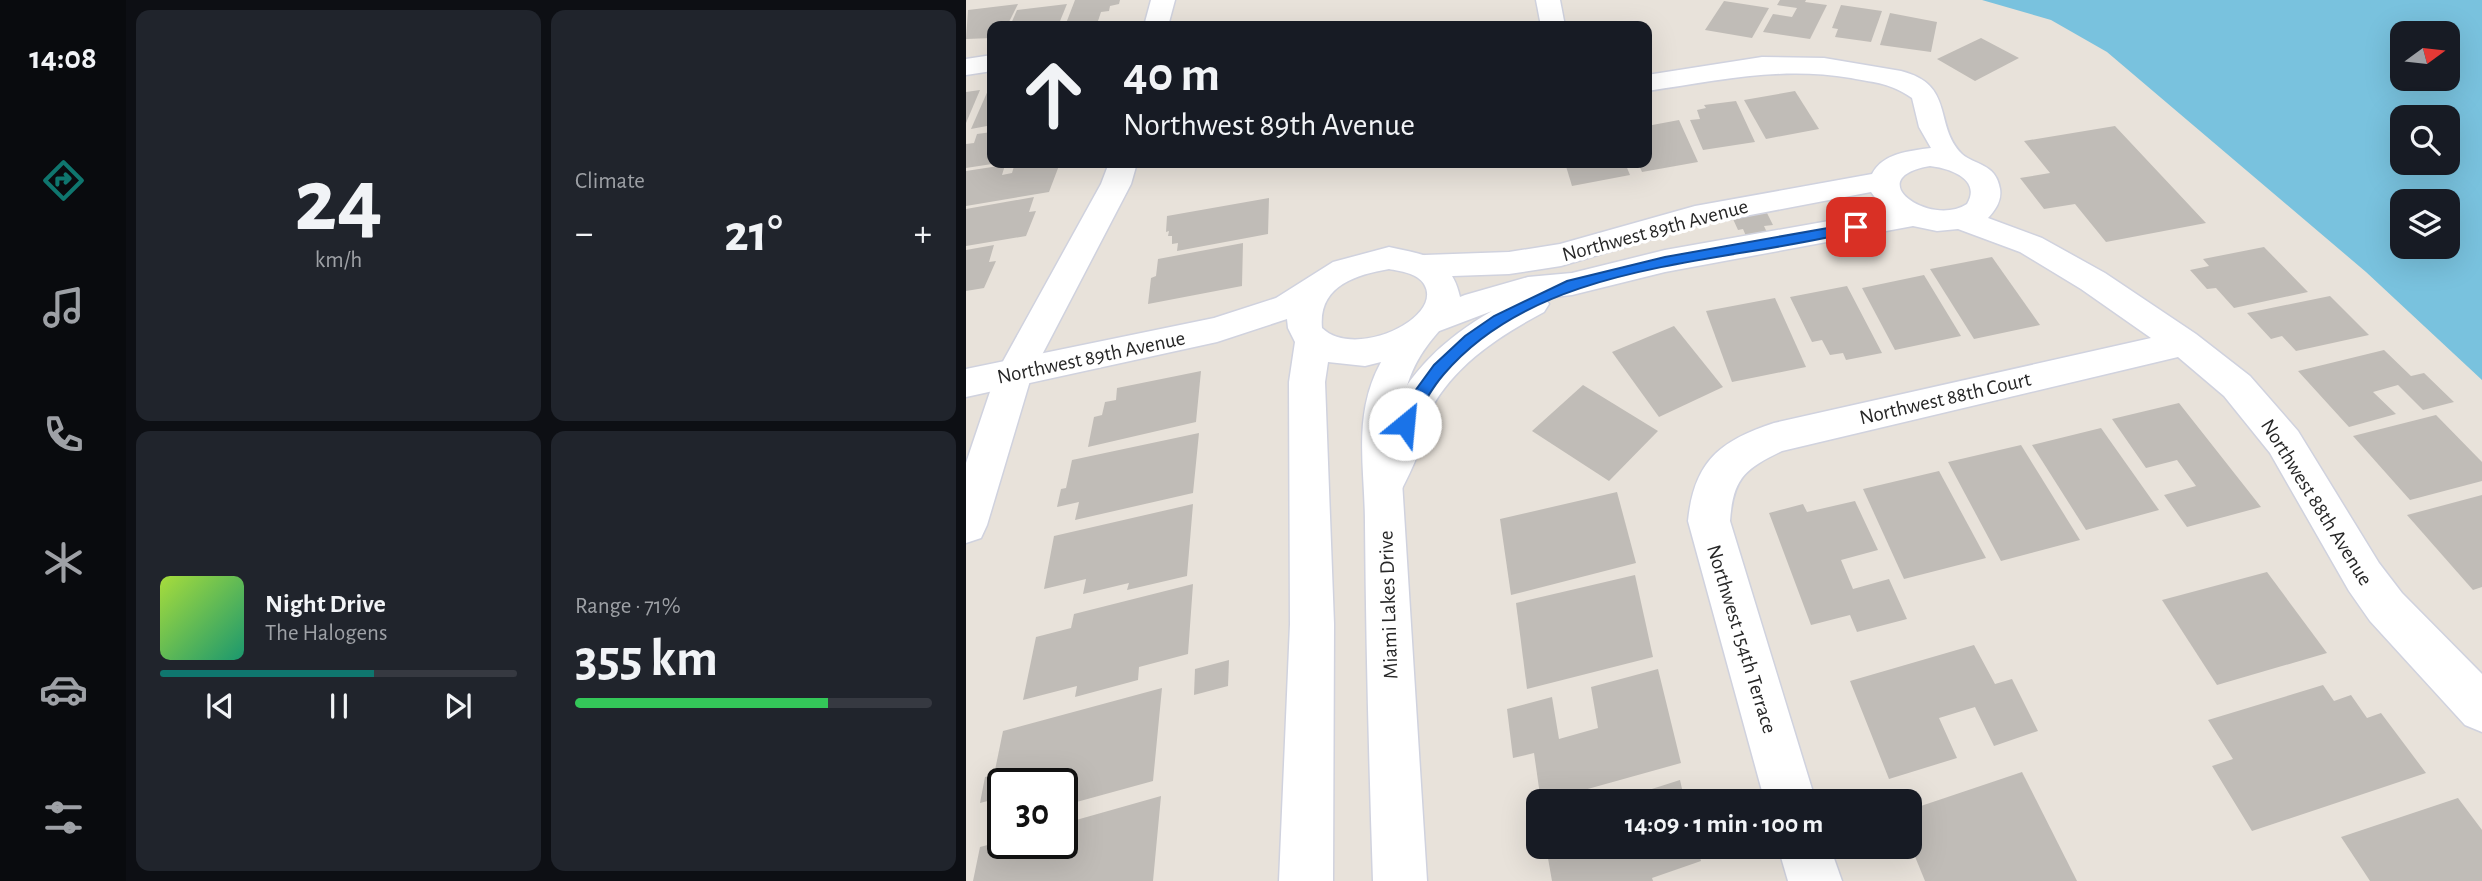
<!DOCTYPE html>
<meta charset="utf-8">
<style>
body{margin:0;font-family:"Alegreya Sans",sans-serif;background:#20242c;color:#f1f3f6;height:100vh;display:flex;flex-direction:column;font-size:26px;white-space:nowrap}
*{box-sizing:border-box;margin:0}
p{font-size:23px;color:#9ea1a6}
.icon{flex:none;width:38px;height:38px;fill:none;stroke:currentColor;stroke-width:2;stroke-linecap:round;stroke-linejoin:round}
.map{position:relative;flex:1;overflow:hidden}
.side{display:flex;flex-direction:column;gap:10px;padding:10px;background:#0d0f14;width:840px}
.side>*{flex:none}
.banner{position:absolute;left:21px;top:21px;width:665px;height:147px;border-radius:14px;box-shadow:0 7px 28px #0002;background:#171b24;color:#f1f3f6;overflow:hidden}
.needle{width:46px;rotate:75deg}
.fabs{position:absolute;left:1424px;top:21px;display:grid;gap:14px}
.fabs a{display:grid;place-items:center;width:70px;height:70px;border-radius:14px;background:#171b24;box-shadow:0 7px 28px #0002;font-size:35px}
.speed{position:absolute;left:21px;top:768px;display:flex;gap:14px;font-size:35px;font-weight:700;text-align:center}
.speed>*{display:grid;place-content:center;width:91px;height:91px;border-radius:50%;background:#171b24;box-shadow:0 7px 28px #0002;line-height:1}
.speed .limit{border:4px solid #111;border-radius:10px;background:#fff;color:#111}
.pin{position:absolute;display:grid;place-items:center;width:60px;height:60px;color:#fff;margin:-30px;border-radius:14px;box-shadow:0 4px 10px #0006}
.me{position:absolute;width:77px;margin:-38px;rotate:28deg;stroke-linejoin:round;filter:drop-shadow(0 0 5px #0008)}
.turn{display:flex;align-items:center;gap:24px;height:147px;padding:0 21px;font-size:32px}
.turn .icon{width:91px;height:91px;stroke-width:2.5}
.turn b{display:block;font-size:49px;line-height:60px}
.big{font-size:52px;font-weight:700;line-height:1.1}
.side .tile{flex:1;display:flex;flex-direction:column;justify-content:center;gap:10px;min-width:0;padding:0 24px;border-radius:14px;background:#20242c}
.side .dial{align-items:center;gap:0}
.dial b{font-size:91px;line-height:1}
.song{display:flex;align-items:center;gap:21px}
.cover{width:84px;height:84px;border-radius:10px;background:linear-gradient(135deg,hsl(80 70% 55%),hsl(160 70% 35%))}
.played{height:7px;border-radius:4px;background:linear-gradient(90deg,#0f766e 60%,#363941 60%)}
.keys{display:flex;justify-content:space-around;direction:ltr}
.heat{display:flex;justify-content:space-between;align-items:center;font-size:38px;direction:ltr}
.charge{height:10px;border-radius:5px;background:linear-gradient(90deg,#34c759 71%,#363941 0)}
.side .tiles{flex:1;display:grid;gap:10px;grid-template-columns:repeat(2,1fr)}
.trip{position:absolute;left:560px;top:789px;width:396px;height:70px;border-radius:14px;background:#171b24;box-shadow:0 7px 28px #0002;font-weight:700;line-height:70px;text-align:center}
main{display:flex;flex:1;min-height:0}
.tabs{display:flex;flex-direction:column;width:126px;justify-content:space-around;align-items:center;background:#090b0e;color:#9ea1a6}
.tabs .icon{width:49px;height:49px}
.tabs .selected{color:#0f766e}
.tabs b{font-size:32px;color:#f1f3f6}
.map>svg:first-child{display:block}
</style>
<main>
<nav class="tabs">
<b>14:08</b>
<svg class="icon selected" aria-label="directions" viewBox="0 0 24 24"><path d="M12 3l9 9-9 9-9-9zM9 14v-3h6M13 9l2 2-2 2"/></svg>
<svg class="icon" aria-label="music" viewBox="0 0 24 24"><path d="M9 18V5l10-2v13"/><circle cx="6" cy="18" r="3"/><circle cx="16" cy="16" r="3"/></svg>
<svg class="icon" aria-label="phone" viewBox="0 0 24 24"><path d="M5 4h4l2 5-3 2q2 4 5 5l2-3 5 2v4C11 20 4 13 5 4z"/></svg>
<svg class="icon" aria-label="climate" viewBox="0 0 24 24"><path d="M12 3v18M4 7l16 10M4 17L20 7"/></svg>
<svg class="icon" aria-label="car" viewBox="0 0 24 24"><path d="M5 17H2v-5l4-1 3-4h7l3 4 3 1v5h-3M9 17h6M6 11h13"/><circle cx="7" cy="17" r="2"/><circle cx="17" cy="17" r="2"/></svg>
<svg class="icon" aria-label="filters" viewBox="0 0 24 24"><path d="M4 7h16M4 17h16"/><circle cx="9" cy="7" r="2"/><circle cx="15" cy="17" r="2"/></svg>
</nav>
<section class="side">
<div class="tiles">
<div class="tile dial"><b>24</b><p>km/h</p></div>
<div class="tile"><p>Climate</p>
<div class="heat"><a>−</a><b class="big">21°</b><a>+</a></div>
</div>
<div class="tile">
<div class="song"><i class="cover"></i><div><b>Night Drive</b><p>The Halogens</p></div></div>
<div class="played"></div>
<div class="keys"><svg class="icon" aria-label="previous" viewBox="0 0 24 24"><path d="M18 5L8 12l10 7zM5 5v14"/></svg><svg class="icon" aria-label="pause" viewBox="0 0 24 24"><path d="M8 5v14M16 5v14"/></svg><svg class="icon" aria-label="next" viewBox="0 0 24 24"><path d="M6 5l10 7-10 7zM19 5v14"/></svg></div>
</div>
<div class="tile"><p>Range · 71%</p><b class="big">355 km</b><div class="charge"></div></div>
</div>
</section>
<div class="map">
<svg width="1516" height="881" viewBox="0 0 1516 881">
<rect width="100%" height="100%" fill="#e8e2da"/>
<path fill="#79c2de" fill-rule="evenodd" d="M1016 0H1516V380L1400 272 1141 52 1085 20ZM1437 33H1482V79H1437ZM1437 117H1482V163H1437ZM1437 201H1482V247H1437Z"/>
<g fill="#c0bcb7">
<polygon points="109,0 154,0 153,4 144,6 143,11 135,12 131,24 99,26"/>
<polygon points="814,0 840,0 839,2 861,5 844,39 797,32 807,14 826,17 831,8 811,5"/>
<polygon points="758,1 803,8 786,38 739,30"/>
<polygon points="52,4 41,26 26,26 26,38 0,39 2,10"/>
<polygon points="101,4 92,26 44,26 51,10"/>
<polygon points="875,5 916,11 905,42 869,37 872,29 866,28"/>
<polygon points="924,13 971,22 965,52 914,45"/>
<polygon points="1015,38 1053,58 1009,81 971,59"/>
<polygon points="26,87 26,122 21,126 5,129 23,88"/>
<polygon points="14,90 0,123 0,92"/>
<polygon points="829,91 853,129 800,139 778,100"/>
<polygon points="770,101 789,142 737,150 724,120 734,119 731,110 740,108 738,105"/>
<polygon points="713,120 732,162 676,172 672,163 681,163 681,126"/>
<polygon points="1149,126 1240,223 1140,242 1109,204 1078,209 1054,178 1084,173 1058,141"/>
<polygon points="26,132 26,164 0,168 0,144 8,143 11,134"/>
<polygon points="49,163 75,163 74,166 94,163 83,192 0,206 0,171 39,165 36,175 46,173"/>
<polygon points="599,163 659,163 664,175 606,186"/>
<polygon points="68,197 63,212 70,211 60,236 0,246 0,209"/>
<polygon points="303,198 302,234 211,251 212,243 206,244 206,236 202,236 203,231 200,232 201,216"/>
<polygon points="801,213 807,225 798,226 804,239 783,243 777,229 772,230 767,219"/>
<polygon points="277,243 276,286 182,304 185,278 190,276 192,259"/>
<polygon points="28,245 23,262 30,261 18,288 0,291 0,250"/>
<polygon points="1298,247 1342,292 1268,308 1250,288 1241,289 1224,270 1243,266 1237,259"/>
<polygon points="1026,257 1074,325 1008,339 964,269"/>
<polygon points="958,275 995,336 929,350 896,288"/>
<polygon points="881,286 916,353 880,360 877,353 864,355 856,340 846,342 824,297"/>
<polygon points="1364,296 1403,335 1330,351 1316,336 1305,339 1281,313"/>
<polygon points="809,298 840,367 766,382 740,311"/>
<polygon points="708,326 757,387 693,417 646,352"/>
<polygon points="1418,350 1445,376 1458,373 1488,402 1457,410 1432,385 1407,392 1430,414 1383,427 1332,371"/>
<polygon points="235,371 230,422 122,447 128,417 136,415 139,402 150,400 151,388"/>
<polygon points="617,385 692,431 643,481 566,431"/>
<polygon points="1213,403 1295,507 1221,527 1198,495 1230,486 1211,460 1180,468 1146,419"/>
<polygon points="1470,415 1516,462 1516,481 1444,500 1387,436"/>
<polygon points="1135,428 1193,510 1120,530 1066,445"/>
<polygon points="233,433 227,493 109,520 113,502 91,507 95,489 100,488 106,460"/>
<polygon points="1055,445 1114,540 1035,561 982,462"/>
<polygon points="973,471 1020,558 938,579 897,489"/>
<polygon points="651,492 670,563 545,595 534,519"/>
<polygon points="1516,495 1516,587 1507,590 1441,515"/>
<polygon points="889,501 912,550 875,560 887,589 923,579 941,619 891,632 884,615 845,625 803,513 837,504 841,512"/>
<polygon points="227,504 221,576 161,590 163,583 117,594 120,579 78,589 88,536"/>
<polygon points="1301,572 1361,653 1251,685 1196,600"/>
<polygon points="669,575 687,657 561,689 550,603"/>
<polygon points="227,584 222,654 173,667 172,680 109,697 111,686 57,700 70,637 105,628 108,614"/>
<polygon points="1008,645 1029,684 1046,679 1072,731 1028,746 1009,707 973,718 991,758 923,779 884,681"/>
<polygon points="263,660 262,686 228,695 229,669"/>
<polygon points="692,669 715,763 575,802 568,753 547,758 541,709 586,697 593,739 632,728 625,687"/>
<polygon points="1357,685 1368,701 1385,695 1401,718 1415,713 1460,773 1286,831 1246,766 1267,759 1242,720"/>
<polygon points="196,688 187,781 96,806 96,784 37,784 37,797 14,803 19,777 28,775 37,731"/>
<polygon points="1056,772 1111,881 959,881 943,842 943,810"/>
<polygon points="714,780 719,802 649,802 648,801"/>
<polygon points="195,796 187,881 7,881 14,847 37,841 37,844 96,844 96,824"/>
<polygon points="1492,798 1516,830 1516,881 1404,881 1375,837"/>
<polygon points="580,847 731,847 735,861 686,878 687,881 586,881"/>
</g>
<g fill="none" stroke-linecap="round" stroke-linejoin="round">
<g stroke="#d0d2de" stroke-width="3">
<g id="street">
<polygon points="185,0 209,0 202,26 178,26"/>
<polygon points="570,0 594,0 599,26 575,26"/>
<polygon points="26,55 26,71 0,75 0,59"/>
<path d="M796 57 858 58 935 71C990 85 967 125 996 154 1008 165 1030 163 1034 189 1036 201 1029 210 1022 218L1076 238 1139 273 1230 334 1284 376 1332 431 1413 563 1436 593 1516 674V732L1499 725 1404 621 1383 591 1304 453 1258 396 1212 357 816 451C778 469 767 479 764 521L850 802H799L722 521C728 462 753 441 808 423L1185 338 1115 289 1054 252 992 229 971 231 947 226 699 272 606 295 579 298 583 304 578 312C531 337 483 368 460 419 456 429 456 440 453 450 448 466 440 480 433 495L419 500 405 495 399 483C404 472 411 461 414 449 417 440 417 431 421 422 441 373 480 337 526 311L468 333 456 330 451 321 456 312 499 295 562 277 606 273 699 250 919 211 905 192 732 225 595 266 543 274 459 277 448 274 443 266 448 258 459 255 543 252 594 244 729 206 906 174C917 153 943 151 965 148L953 127 946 98C924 83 911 83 885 78 812 66 752 81 681 91V75ZM964 166C983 168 1016 179 1001 204 964 228 893 178 964 166Z"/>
<polygon points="143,163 171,163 165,184 66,374 21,525 15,538 0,543 0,463 30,374 135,184"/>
<polygon points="812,847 864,847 876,881 822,881"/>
</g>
</g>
<g stroke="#d0d2de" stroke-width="3">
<path id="secondary" d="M423 247C459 255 485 256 494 297 484 322 476 326 461 346 442 371 435 402 433 433L461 881H407C403 762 400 643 399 524 399 468 386 415 415 362L399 366 362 362 359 382 368 624 367 881H313L324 624 323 382 329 342 322 328 321 319 251 342 0 397V369L248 318 310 298 367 262ZM423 269C434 271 451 273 458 284 479 318 389 360 356 328 352 287 388 275 423 269Z"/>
</g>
<use href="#street" fill="#fff" fill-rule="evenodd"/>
<use href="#secondary" fill="#fff" fill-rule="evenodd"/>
</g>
<path fill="#1a73e8" stroke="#114b97" stroke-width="2" d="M890 223 896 227 894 230C760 265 576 259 478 374 464 390 455 409 445 428H434L432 424 449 391 468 365 499 336 528 316 601 281 699 257Z"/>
<g text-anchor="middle" stroke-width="7" stroke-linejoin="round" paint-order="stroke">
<g font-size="21" fill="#272727" stroke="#fff">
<text transform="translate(689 230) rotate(-15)" y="7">Northwest 89th Avenue</text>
<text transform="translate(125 357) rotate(-12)" y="7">Northwest 89th Avenue</text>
<text transform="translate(979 398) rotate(-13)" y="7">Northwest 88th Court</text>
<text transform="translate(1351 502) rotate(58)" y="7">Northwest 88th Avenue</text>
<text transform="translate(422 605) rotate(-92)" y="7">Miami Lakes Drive</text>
<text transform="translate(776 639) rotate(73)" y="7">Northwest 154th Terrace</text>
</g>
</g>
</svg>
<div class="fabs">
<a><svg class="needle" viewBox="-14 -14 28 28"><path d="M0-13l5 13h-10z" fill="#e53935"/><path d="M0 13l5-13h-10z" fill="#9ea1a6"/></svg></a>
<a><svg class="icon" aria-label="search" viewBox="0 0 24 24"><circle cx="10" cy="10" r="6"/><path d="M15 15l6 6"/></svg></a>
<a><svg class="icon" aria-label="layers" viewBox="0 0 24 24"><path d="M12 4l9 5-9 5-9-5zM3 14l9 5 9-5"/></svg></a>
</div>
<div class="speed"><div class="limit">30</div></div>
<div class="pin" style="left:890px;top:227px;background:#d93025"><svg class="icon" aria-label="arrive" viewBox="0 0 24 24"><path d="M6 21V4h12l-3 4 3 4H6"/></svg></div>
<svg class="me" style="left:439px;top:424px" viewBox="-20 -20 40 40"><circle r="19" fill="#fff"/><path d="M0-13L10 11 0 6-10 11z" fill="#1a73e8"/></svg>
<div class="trip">14:09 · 1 min · 100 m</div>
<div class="banner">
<div class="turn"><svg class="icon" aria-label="ahead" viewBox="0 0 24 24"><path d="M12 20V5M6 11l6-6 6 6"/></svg><div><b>40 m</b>Northwest 89th Avenue</div></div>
</div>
</div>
</main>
